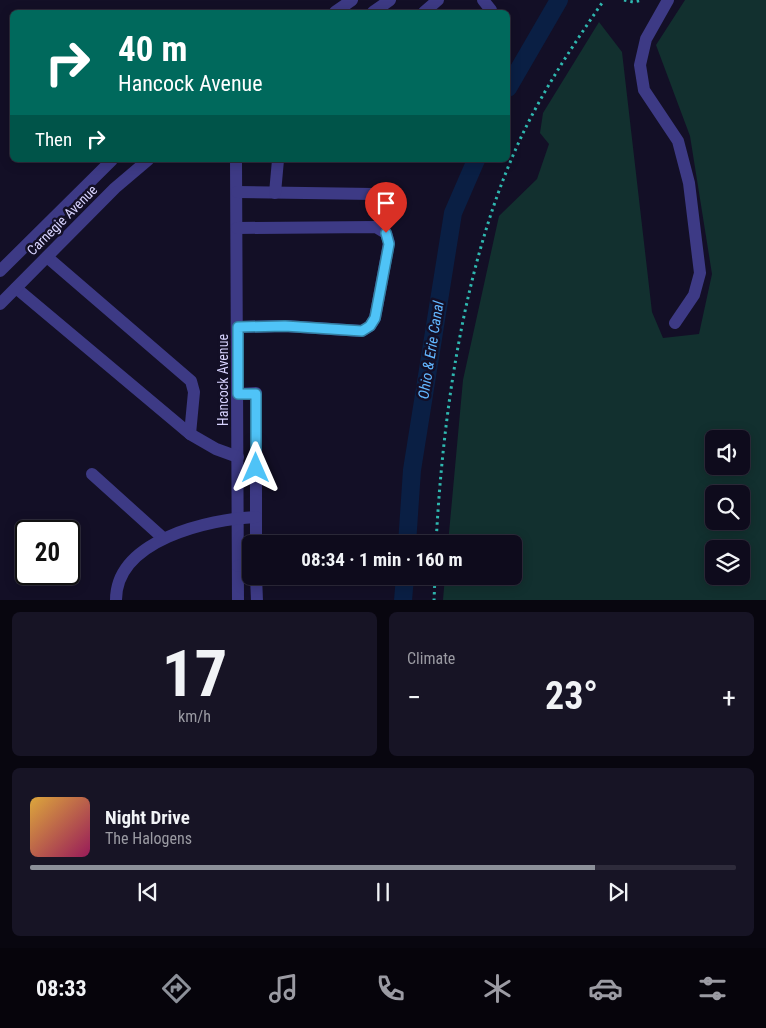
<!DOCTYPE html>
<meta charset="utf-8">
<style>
body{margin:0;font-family:"Roboto Condensed",sans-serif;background:#171425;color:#f1f3f6;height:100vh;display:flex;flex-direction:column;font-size:19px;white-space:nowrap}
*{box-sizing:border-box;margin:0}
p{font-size:16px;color:#9b9ba3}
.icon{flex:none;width:28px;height:28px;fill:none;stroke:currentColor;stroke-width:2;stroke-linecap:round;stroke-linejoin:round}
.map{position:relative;height:600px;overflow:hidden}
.panel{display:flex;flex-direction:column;gap:12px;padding:12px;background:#08060f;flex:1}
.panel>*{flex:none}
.guide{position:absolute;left:10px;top:10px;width:500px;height:152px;border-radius:8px;box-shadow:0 2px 12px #0003,0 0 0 1px #2e2b3b;background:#00695c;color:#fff;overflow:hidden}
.buttons{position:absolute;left:705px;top:430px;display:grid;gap:10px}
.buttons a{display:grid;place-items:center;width:45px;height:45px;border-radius:8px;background:#0e0b1c;box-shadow:0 2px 12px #0003,0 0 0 1px #2e2b3b;font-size:25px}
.speed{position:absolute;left:15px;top:520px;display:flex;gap:10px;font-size:25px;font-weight:700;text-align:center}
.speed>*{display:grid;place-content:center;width:65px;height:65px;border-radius:50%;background:#0e0b1c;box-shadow:0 2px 12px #0003,0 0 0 1px #2e2b3b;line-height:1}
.speed .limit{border:2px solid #111;border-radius:8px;background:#fff;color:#111}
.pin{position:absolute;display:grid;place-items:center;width:42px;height:42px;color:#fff;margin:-51px -21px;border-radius:50% 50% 50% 0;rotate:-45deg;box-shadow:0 0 5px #0007}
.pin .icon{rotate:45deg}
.me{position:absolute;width:55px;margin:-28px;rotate:0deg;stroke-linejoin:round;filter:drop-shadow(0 0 4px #0008)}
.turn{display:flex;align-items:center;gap:18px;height:105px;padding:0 25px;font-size:22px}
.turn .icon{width:65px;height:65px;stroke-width:2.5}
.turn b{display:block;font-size:35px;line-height:42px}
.then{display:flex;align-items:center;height:48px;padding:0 25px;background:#0003;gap:10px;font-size:19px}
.big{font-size:38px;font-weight:700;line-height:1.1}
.panel .widget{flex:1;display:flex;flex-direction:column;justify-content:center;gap:8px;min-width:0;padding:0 18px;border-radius:8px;background:#171425}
.panel .dial{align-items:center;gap:0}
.dial b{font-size:65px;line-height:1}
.song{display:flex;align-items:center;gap:15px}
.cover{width:60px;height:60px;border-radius:8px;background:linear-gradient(135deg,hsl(40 70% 55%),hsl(330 70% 35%))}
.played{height:5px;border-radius:2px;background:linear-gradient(90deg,#8c9099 80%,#2e2b3b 80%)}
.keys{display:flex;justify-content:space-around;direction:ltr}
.heat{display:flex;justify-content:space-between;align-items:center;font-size:28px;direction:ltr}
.panel .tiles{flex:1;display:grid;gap:12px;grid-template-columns:1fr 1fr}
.widget:last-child{grid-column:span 2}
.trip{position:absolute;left:242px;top:535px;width:280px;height:50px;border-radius:8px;background:#0e0b1c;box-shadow:0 2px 12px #0003,0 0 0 1px #2e2b3b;font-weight:700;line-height:50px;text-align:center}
.dock{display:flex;height:80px;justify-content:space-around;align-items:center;background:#06040b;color:#9b9ba3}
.dock .icon{width:35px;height:35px}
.dock .selected{color:#8c9099}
.dock b{font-size:22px;color:#f1f3f6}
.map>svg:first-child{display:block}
</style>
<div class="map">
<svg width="766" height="601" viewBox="0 0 766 601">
<rect width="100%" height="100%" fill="#130f26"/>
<path fill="#12302f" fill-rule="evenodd" d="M685 0H766V600H443L445 576H514V544H448L463 380 499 216 537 179 549 144 540 133 543 113 599 22 622 52 652 312 663 338 699 334 712 274 690 136 656 45ZM714 439H741V466H714ZM714 494H741V521H714ZM714 549H741V576H714Z"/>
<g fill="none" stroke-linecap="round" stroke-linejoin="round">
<g stroke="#0a1f44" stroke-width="18">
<polyline points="508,88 559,0"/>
<polyline points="407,544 412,470 453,213 476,160"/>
<polyline points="403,601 405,576"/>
</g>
<g stroke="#2fb8b0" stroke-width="3" stroke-dasharray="2.5 4" stroke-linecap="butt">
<polyline points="624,0 633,2 643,0"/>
<path d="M436 544C443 408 466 248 527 125 549 81 576 41 604 0"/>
<polyline points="434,601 435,576"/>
</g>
<g stroke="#3d3a85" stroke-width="12">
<polyline points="483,0 491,10"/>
<polyline points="668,0 646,39 640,65 644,90 678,141 689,183 700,273 694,295 675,323"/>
<polyline points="335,12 352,0"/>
<polyline points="373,12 390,0"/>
<polyline points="424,12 438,0"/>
<polyline points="236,160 238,601"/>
<polyline points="237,192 374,194"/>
<polyline points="275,193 278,160"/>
<polyline points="237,228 376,227 386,233 389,243 375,318 370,326 362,331 285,326 238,327"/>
<polyline points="47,257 191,381 194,392 190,434"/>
<polyline points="0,271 112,160"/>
<polyline points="16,288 190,434 216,449 238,457"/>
<polyline points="0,304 115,188 148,160"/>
<polyline points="238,394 256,393 256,544"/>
<polyline points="92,474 163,538"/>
<polyline points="238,566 251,565"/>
<polyline points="256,576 257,601"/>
<path d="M116 601C115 540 209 519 256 517"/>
</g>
</g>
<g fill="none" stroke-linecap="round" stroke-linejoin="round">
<g stroke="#337fa1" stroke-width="12">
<polyline id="route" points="256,468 256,394 238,394 238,327 285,326 362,331 370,326 375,318 389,244 386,233"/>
</g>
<use href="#route" stroke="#4fc3f7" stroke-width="9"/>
</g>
<g text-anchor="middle" stroke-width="5" stroke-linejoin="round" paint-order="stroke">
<g font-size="14" fill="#d9d4ff" stroke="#130f26">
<text transform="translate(62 220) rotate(-45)" y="5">Carnegie Avenue</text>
<text transform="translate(223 380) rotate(-90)" y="5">Hancock Avenue</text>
</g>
<g font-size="15" font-style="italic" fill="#62b6ff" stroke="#130f26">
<text transform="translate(431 350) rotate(-81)" y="5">Ohio &amp; Erie Canal</text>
</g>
</g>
</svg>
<div class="buttons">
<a><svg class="icon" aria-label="sound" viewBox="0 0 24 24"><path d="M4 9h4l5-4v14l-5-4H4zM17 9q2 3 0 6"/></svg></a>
<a><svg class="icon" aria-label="search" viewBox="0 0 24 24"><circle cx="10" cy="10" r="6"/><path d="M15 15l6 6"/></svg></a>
<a><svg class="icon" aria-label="layers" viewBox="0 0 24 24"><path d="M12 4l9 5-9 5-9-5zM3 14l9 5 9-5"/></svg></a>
</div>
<div class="speed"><div class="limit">20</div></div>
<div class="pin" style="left:386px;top:233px;background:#d93025"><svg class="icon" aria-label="arrive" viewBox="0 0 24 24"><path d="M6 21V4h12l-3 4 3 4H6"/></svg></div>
<svg class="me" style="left:256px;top:468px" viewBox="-20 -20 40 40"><path d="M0-17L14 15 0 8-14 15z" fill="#4fc3f7" stroke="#fff" stroke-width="4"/></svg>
<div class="trip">08:34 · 1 min · 160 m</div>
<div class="guide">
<div class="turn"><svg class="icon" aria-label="right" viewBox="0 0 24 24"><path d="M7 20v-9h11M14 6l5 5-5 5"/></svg><div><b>40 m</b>Hancock Avenue</div></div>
<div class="then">Then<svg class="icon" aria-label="right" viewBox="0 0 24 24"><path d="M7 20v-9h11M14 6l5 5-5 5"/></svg></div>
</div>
</div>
<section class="panel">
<div class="tiles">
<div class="widget dial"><b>17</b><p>km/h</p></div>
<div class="widget"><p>Climate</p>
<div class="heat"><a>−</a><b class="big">23°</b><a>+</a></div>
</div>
<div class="widget">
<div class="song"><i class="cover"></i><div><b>Night Drive</b><p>The Halogens</p></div></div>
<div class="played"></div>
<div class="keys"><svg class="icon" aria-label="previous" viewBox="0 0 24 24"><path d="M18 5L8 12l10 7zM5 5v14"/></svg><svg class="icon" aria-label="pause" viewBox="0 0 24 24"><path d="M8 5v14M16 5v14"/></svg><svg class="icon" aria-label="next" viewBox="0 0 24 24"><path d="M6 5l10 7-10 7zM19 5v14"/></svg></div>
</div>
</div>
</section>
<nav class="dock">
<b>08:33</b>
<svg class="icon selected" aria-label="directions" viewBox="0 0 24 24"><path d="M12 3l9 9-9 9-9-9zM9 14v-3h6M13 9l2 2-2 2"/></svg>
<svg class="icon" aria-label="music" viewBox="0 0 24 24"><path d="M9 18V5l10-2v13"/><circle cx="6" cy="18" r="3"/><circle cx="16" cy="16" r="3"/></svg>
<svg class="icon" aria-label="phone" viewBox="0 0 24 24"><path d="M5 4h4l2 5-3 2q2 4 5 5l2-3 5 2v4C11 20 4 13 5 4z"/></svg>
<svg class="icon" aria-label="climate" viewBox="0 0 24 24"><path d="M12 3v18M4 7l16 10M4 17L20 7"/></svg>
<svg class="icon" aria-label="car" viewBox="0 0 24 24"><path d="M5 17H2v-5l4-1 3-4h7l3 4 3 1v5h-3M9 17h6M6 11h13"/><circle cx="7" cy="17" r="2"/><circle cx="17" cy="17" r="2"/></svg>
<svg class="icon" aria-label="filters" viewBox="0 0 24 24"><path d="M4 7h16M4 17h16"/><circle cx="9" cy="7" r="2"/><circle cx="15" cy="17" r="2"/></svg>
</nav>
